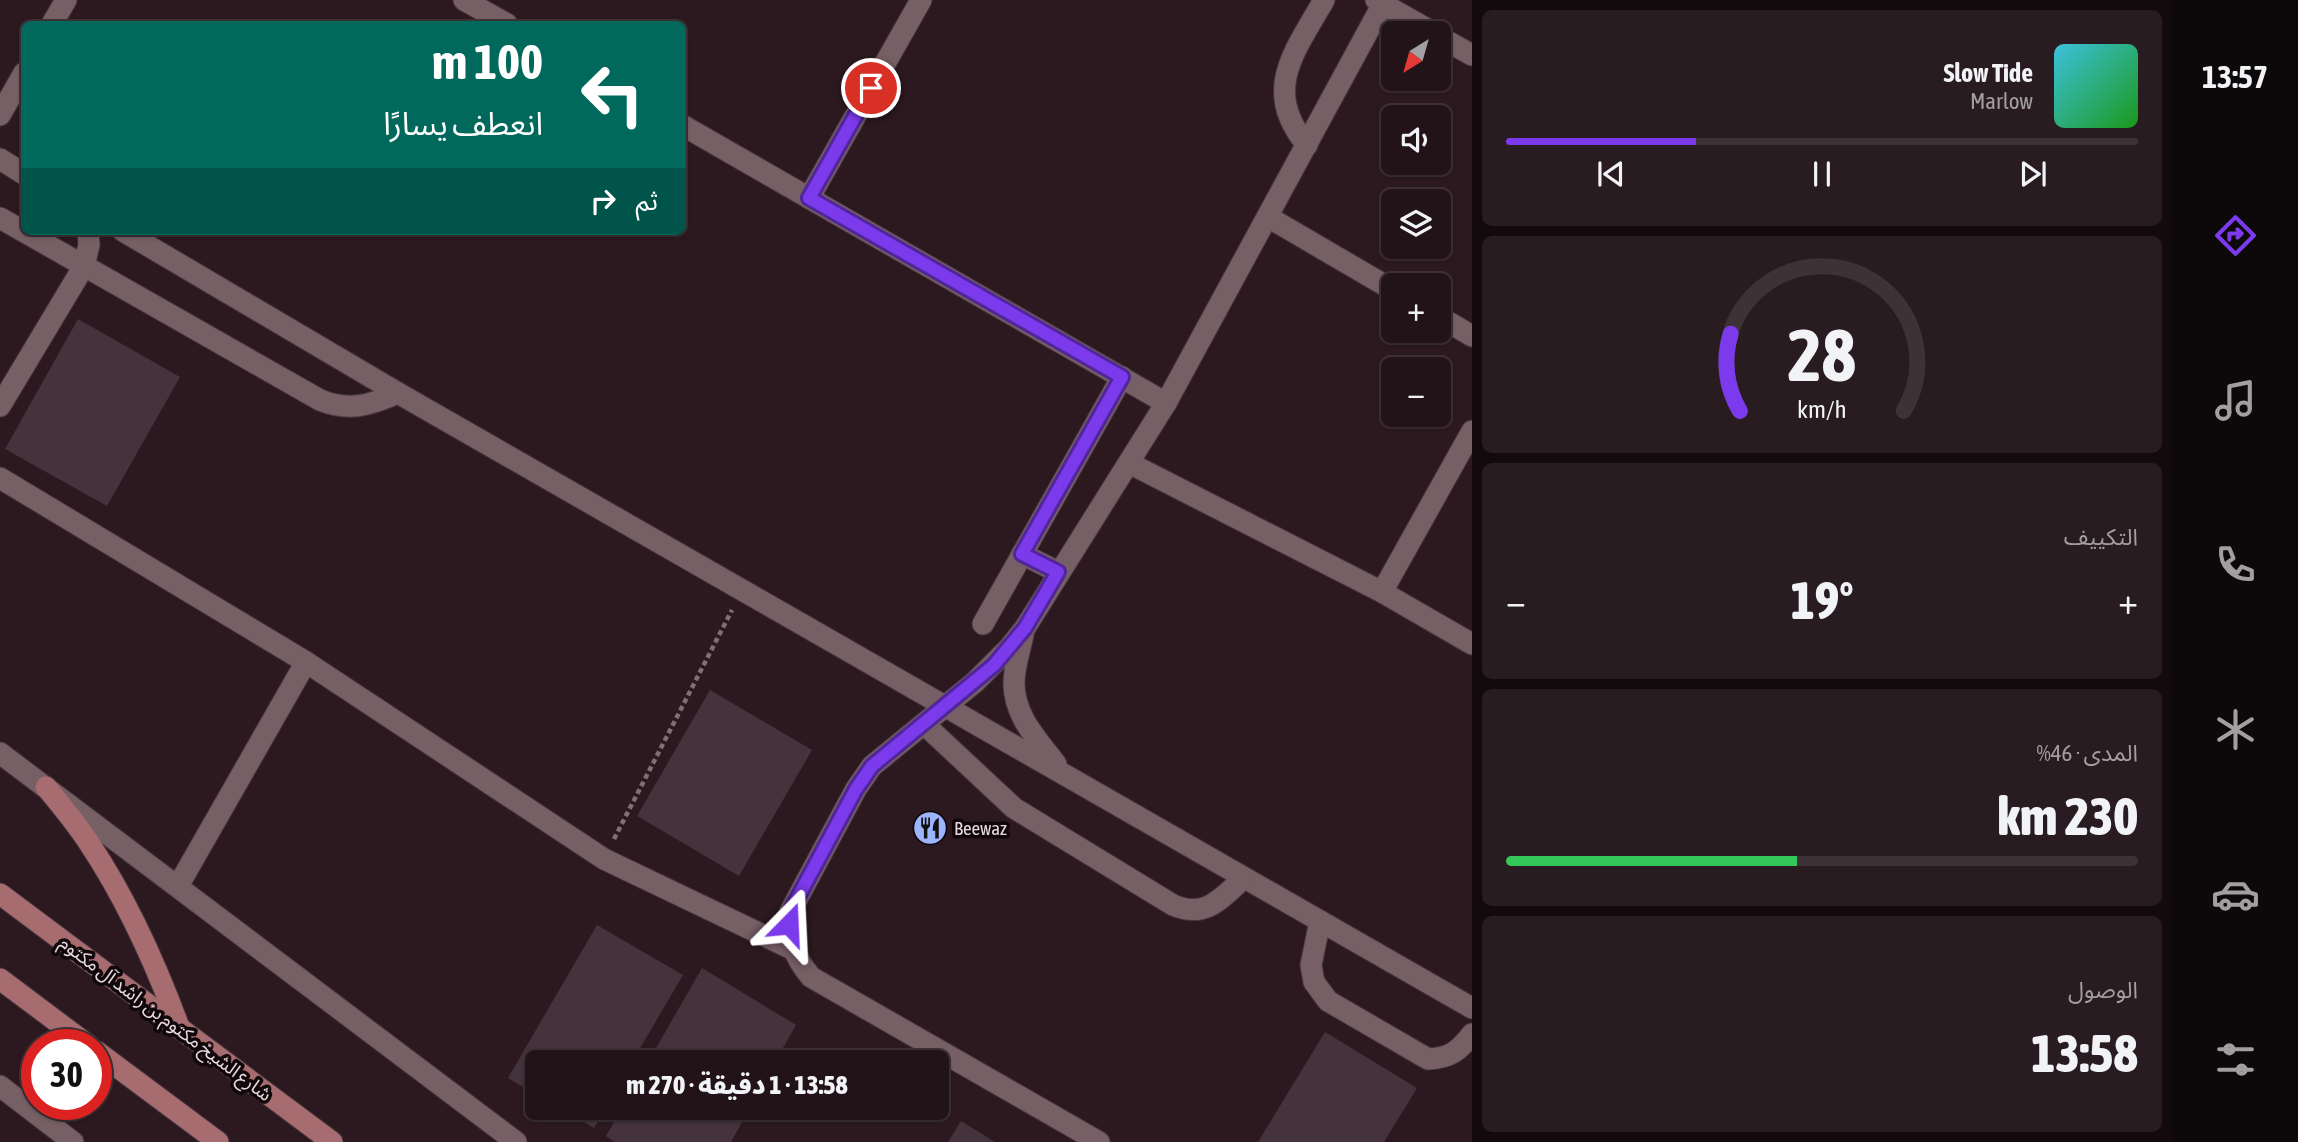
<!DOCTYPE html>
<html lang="ar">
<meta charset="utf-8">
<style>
body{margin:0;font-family:"Asap Condensed","Noto Sans Arabic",sans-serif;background:#291c20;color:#f1f3f6;direction:rtl;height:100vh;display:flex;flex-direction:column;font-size:26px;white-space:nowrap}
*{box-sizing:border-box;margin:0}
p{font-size:23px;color:#a29ea1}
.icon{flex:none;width:38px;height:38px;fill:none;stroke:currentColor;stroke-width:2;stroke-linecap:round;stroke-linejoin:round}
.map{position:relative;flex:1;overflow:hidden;direction:ltr}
.side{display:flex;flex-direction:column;gap:10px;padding:10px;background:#120a0d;width:700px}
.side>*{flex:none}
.guide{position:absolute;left:21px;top:21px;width:665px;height:214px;border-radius:10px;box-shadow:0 2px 5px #0004,0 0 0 2px #3e3236;direction:rtl;background:#00695c;color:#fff;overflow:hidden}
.needle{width:46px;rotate:217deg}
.fabs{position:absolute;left:1381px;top:21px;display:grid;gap:14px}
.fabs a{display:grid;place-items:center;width:70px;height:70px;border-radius:10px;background:#211317;box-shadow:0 2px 5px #0004,0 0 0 2px #3e3236;font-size:35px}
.speed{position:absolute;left:21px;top:1029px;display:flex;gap:14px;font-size:35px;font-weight:700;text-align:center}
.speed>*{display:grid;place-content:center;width:91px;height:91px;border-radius:50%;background:#211317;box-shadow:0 2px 5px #0004,0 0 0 2px #3e3236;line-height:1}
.speed .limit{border:10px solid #d22;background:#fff;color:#111}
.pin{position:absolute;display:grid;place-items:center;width:60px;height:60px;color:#fff;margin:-30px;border:4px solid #fff;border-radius:50%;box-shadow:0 2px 7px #0007}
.me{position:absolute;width:77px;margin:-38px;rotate:21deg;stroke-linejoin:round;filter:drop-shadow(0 0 5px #0008)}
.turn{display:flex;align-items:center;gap:24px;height:147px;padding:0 28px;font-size:32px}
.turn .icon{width:91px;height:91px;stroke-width:2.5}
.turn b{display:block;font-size:49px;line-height:60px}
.then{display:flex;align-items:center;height:66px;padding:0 28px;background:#0003;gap:14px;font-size:26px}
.big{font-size:52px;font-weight:800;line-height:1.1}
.side .card{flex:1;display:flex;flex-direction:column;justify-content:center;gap:10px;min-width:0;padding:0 24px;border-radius:10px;background:#291c20}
.side .dial{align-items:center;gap:0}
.dial svg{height:182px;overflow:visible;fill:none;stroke:#3e3236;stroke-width:7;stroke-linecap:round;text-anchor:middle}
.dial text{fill:#f1f3f6;stroke:none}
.song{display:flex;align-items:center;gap:21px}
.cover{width:84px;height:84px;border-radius:10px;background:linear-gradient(135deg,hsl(190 70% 55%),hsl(120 70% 35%))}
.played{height:7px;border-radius:4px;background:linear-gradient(90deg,#7c3aed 30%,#3e3236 30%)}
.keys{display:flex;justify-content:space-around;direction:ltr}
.heat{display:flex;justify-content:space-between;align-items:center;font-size:38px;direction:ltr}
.charge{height:10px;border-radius:5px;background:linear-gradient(90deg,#34c759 46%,#3e3236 0)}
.trip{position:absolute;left:525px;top:1050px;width:424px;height:70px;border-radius:10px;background:#211317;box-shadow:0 2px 5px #0004,0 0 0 2px #3e3236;font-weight:800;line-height:70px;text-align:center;direction:rtl}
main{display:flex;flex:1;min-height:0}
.tab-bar{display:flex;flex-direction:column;width:126px;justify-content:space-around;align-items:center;background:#0d0809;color:#a29ea1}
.tab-bar .icon{width:49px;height:49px}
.tab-bar .active{color:#7c3aed}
.tab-bar b{font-size:32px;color:#f1f3f6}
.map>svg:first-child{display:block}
</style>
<main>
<nav class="tab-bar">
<b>13:57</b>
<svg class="icon active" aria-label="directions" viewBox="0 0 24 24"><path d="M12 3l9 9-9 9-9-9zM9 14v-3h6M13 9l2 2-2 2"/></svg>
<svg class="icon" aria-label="music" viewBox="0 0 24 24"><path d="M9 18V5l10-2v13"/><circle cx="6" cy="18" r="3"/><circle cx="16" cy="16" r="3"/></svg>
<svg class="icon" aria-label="phone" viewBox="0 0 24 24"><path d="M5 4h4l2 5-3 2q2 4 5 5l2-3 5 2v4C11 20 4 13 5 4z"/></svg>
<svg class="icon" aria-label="climate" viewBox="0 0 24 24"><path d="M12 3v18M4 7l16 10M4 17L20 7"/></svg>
<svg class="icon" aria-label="car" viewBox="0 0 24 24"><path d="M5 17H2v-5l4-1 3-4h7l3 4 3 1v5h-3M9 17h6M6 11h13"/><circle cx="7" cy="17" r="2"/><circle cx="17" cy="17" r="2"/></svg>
<svg class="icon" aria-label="filters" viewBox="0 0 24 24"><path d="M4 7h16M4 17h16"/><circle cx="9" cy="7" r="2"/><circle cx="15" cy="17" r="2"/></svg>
</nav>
<section class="side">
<div class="card">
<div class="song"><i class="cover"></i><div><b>Slow Tide</b><p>Marlow</p></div></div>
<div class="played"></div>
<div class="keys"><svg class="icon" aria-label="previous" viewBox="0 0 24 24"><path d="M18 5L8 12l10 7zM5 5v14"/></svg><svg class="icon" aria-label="pause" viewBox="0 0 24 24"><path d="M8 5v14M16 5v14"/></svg><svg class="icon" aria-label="next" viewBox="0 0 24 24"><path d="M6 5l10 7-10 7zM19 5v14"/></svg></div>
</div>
<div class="card dial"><svg viewBox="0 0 100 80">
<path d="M14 69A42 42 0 1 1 86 69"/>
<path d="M14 69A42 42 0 0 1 10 35" stroke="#7c3aed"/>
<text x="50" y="56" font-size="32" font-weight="700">28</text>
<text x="50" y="72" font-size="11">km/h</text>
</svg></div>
<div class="card"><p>التكييف</p>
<div class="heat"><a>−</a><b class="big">19°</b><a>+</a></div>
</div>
<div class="card"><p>المدى · 46%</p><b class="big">230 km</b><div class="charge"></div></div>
<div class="card"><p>الوصول</p><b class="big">13:58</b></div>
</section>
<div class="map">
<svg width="1472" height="1142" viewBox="0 0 1472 1142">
<rect width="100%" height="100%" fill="#2c191f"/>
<g fill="#44323d">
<polygon points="78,319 180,377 107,506 5,449"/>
<polygon points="710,690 812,750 739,876 637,816"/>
<polygon points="597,925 683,975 632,1062 537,1062 537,1095 508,1078"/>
<polygon points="702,968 796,1025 775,1062 648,1062"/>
<polygon points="1325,1032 1417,1088 1384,1142 1258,1142"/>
<polygon points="559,1108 606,1108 594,1128"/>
<polygon points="622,1108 750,1108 731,1142 614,1142 606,1136"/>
<polygon points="961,1121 995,1142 948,1142"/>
</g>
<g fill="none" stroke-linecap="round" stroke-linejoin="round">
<g stroke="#46373c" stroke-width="23">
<g id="minor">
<polyline points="464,0 507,24"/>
<polyline points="1376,0 1434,33"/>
<polyline points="52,24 66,0"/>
<polyline points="1438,36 1472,55"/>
<polyline points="0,115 24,73"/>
<polyline points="682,125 1166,403"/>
<path d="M1307 145C1261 91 1295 51 1324 0"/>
<polyline points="0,159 24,174"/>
<polyline points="809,198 921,0"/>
<polyline points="1268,217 1393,290"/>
<path d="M0 218 320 400C349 412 371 405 398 393"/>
<polyline points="123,231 398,393 1472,1008"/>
<polyline points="1438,316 1472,336"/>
<polyline points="0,406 84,266 89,245 88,231"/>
<polyline points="1129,463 1382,592 1472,644"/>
<polyline points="0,478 306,662 604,859 792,949"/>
<polyline points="1022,554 1058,572"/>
<polyline points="1382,592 1472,431"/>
<polyline points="983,624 1122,377"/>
<path d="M1023 635C1020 650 1014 667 1014 683 1014 716 1037 739 1056 764"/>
<path d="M924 724 1014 808 1173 905C1206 919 1220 899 1244 878"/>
<polyline points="0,753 516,1142"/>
<polyline points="178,886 306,662"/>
<path d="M1320 921 1311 965 1314 982 1328 1001 1428 1059C1450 1058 1459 1051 1472 1034"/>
<polyline points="0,1086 73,1142"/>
<path d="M1099 1142 811 977C794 957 787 938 790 912L856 789 872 766 975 682 1009 648 1025 628 1166 403 1385 0"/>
</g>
</g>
<g stroke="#46373c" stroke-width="23">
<g id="major">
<path d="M46 787C61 805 76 823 89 843 127 900 155 962 179 1027"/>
<polyline points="0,894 332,1142"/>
<polyline points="0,979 88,1045"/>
<polyline points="96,1051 218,1142"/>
</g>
</g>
<polyline stroke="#806f74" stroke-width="4.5" stroke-dasharray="5 3.5" stroke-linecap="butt" points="614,839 732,610"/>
<use href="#minor" stroke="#765f65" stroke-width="21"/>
<use href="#major" stroke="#a76c70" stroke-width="21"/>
</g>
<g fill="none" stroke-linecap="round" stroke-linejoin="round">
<g stroke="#51269a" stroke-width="18">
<polyline id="route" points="789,924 790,912 856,789 872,766 994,665 1025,628 1058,572 1022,554 1122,377 809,198 871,88"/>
</g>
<use href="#route" stroke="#7c3aed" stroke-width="12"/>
</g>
<defs>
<g id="restaurant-disc" transform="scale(1.75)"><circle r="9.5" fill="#9cb4fd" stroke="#0f0709"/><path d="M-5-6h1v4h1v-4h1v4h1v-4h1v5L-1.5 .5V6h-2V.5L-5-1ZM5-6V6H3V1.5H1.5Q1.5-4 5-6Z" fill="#111"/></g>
</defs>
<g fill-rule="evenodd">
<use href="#restaurant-disc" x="930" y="828"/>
</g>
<g text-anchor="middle" stroke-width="7" stroke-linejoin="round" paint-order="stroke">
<g font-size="19" fill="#e6d8dc" stroke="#0f0709" text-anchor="start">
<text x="954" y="835">Beewaz</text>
</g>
<g font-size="19" fill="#e6d8dc" stroke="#0f0709">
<text transform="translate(166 1018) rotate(37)" y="7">شارع الشيخ مكتوم بن راشد آل مكتوم</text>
</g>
</g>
</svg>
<div class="fabs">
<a><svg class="needle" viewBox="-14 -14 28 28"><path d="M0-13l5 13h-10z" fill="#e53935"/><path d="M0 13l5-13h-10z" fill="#a29ea1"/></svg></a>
<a><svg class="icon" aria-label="sound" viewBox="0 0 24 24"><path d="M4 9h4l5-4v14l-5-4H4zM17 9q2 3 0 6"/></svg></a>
<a><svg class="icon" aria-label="layers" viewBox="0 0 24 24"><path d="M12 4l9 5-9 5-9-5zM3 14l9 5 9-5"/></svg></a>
<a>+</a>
<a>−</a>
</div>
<div class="speed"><div class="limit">30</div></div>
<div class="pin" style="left:871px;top:88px;background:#d93025"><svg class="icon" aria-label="arrive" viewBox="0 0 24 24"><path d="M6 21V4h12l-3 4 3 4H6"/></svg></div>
<svg class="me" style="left:789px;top:924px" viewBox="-20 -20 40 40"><path d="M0-17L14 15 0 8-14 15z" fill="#7c3aed" stroke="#fff" stroke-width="4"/></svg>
<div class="trip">13:58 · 1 دقيقة · 270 m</div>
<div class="guide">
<div class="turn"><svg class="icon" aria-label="left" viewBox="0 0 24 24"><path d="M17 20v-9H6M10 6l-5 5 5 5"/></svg><div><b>100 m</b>انعطف يسارًا</div></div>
<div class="then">ثم<svg class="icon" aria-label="right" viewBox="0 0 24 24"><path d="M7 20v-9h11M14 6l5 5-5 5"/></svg></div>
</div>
</div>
</main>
